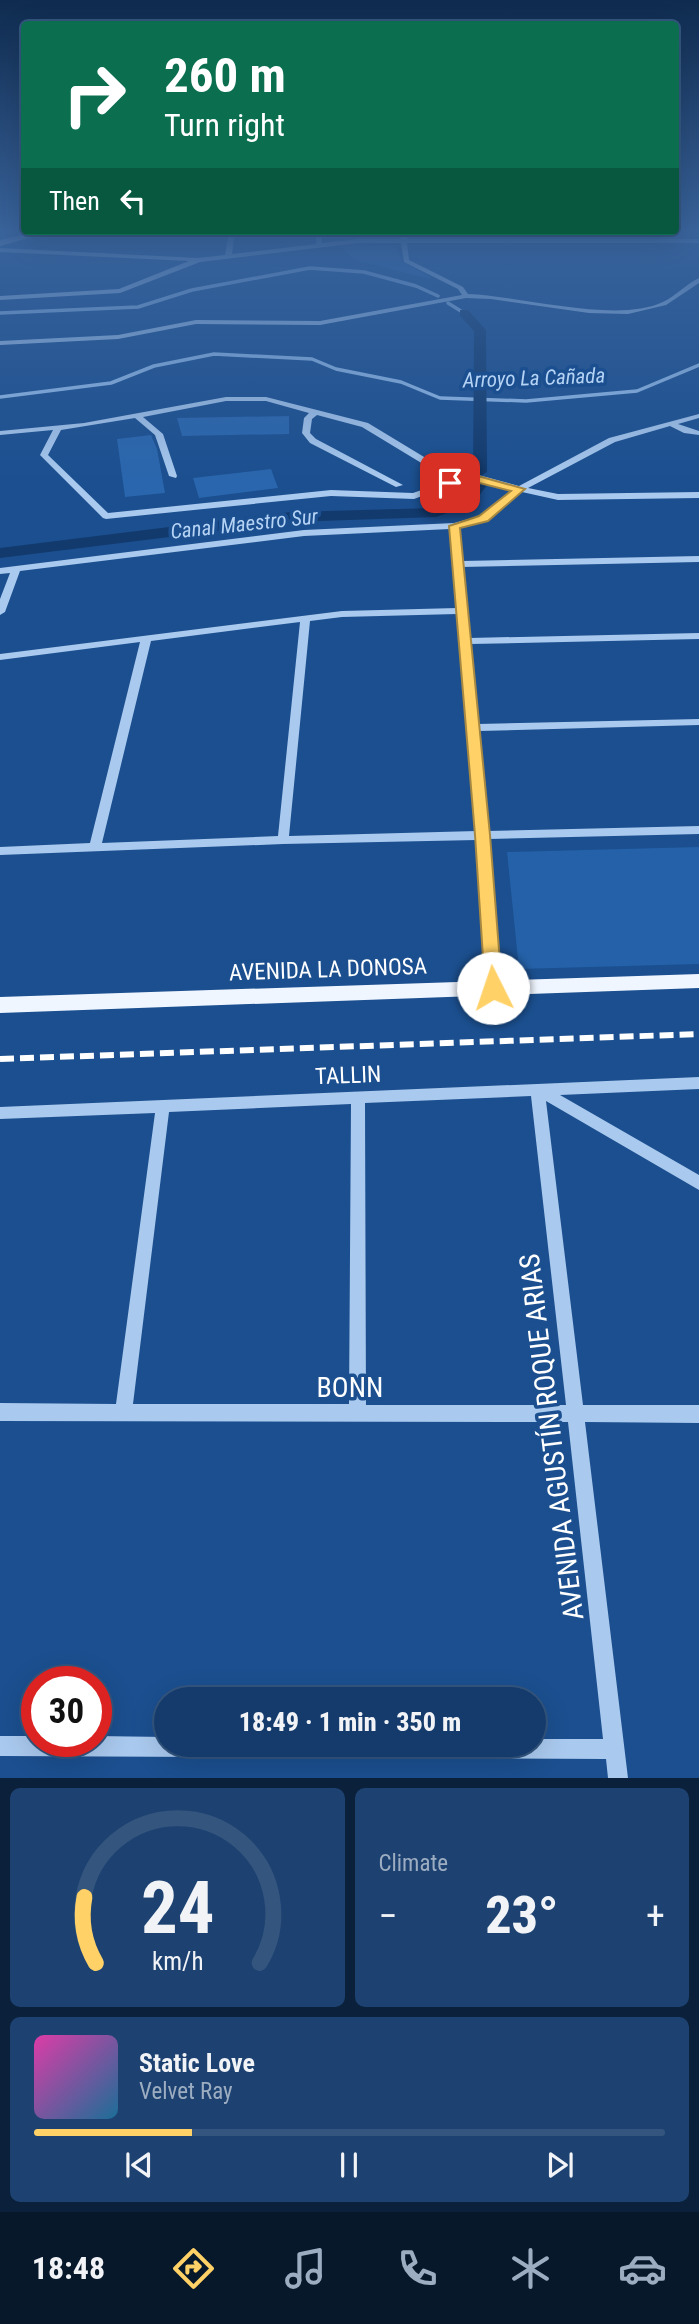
<!DOCTYPE html>
<meta charset="utf-8">
<style>
body{margin:0;font-family:"Roboto Condensed",sans-serif;background:#1d4271;color:#f1f3f6;height:100vh;display:flex;flex-direction:column;font-size:26px;white-space:nowrap}
*{box-sizing:border-box;margin:0}
p{font-size:23px;color:#9dadc1}
.icon{flex:none;width:38px;height:38px;fill:none;stroke:currentColor;stroke-width:2;stroke-linecap:round;stroke-linejoin:round}
.map{position:relative;height:1778px;overflow:hidden}
.drawer{display:flex;flex-direction:column;gap:10px;padding:10px;background:#0b203b;flex:1}
.drawer>*{flex:none}
.hud{position:absolute;left:21px;top:21px;width:658px;height:214px;border-radius:7px;box-shadow:0 7px 28px #0002,0 0 0 2px #33557e;background:#0b6e4f;color:#fff;overflow:hidden}
.speed{position:absolute;left:21px;top:1666px;display:flex;gap:14px;font-size:35px;font-weight:700;text-align:center}
.speed>*{display:grid;place-content:center;width:91px;height:91px;border-radius:50%;background:#143b6b;box-shadow:0 7px 28px #0002,0 0 0 2px #33557e;line-height:1}
.speed .limit{border:10px solid #d22;background:#fff;color:#111}
.pin{position:absolute;display:grid;place-items:center;width:60px;height:60px;color:#fff;margin:-30px;border-radius:14px;box-shadow:0 4px 10px #0006}
.me{position:absolute;width:77px;margin:-38px;rotate:356deg;stroke-linejoin:round;filter:drop-shadow(0 0 5px #0008)}
.turn{display:flex;align-items:center;gap:24px;height:147px;padding:0 28px;font-size:32px}
.turn .icon{width:91px;height:91px;stroke-width:2.5}
.turn b{display:block;font-size:49px;line-height:60px}
.then{display:flex;align-items:center;height:66px;padding:0 28px;background:#0003;gap:14px;font-size:26px}
.big{font-size:52px;font-weight:800;line-height:1.1}
.drawer .card{flex:1;display:flex;flex-direction:column;justify-content:center;gap:10px;min-width:0;padding:0 24px;border-radius:10px;background:#1d4271}
.drawer .dial{align-items:center;gap:0}
.dial svg{height:182px;overflow:visible;fill:none;stroke:#33557e;stroke-width:7;stroke-linecap:round;text-anchor:middle}
.dial text{fill:#f1f3f6;stroke:none}
.song{display:flex;align-items:center;gap:21px}
.cover{width:84px;height:84px;border-radius:10px;background:linear-gradient(135deg,hsl(320 70% 55%),hsl(200 70% 35%))}
.played{height:7px;border-radius:4px;background:linear-gradient(90deg,#ffd166 25%,#33557e 25%)}
.keys{display:flex;justify-content:space-around;direction:ltr}
.heat{display:flex;justify-content:space-between;align-items:center;font-size:38px;direction:ltr}
.drawer .tiles{flex:1;display:grid;gap:10px;grid-template-columns:1fr 1fr}
.card:last-child{grid-column:span 2}
.trip{position:absolute;left:154px;top:1687px;width:392px;height:70px;border-radius:35px;background:#143b6b;box-shadow:0 7px 28px #0002,0 0 0 2px #33557e;font-weight:800;line-height:70px;text-align:center}
.dock{display:flex;height:112px;justify-content:space-around;align-items:center;background:#08182b;color:#9dadc1}
.dock .icon{width:49px;height:49px}
.dock .current{color:#ffd166}
.dock b{font-size:32px;color:#f1f3f6}
.map>svg:first-child{display:block}
</style>
<div class="map">
<svg width="699" height="1778" viewBox="0 0 699 1778">
<rect width="100%" height="100%" fill="#1b4f8f"/>
<g fill="#2461a8">
<polygon points="352,244 395,246 403,262 431,277 430,279 355,260 340,246"/>
<polygon points="699,847 699,964 519,969 507,852"/>
</g>
<g fill="none" stroke-linecap="round" stroke-linejoin="round">
<g stroke="#9cc4f0" stroke-width="3.5">
<polyline points="448,303 464,313"/>
<polyline points="0,313 138,307 192,290 310,268 364,272 416,286 438,296"/>
<polyline points="0,397 111,383 154,366 214,354 312,359 336,369 401,382 440,398 526,401 637,391 699,365"/>
</g>
<g fill="#123a6d" fill-rule="evenodd">
<polygon points="460,310 468,310 486,330 487,472 480,476 473,472 474,331 460,316"/>
<polygon points="480,481 487,485 473,504 436,517 291,522 0,558 0,548 291,512 434,508 463,498 475,482"/>
</g>
</g>
<g fill="#2a66ad">
<polygon points="289,416 289,434 182,436 177,418"/>
<polygon points="151,435 157,449 165,493 125,497 117,439"/>
<polygon points="271,469 278,488 199,498 193,478"/>
</g>
<g fill="none" stroke-linecap="round" stroke-linejoin="round">
<g fill="#a9c9ee" fill-rule="evenodd">
<path d="M229 231H235L232 254 316 244V231H322V243L358 239H401L400 231H406L407 239H699V243H407L409 260 463 287 468 294C520 296 617 324 663 302 676 296 686 284 699 278V283L666 305 628 314 589 313 491 299 466 298 320 325 196 324 118 339 0 345V341L118 335 196 320 320 321 462 295 458 289 404 262 401 243H358L200 262 120 293 0 300V296L119 289 189 261 0 252V248L198 258 225 255Z"/>
<path d="M226 397H266L368 423 434 463 519 486 609 438 699 414V418L678 424 699 431V435L684 433 670 426 615 442 528 488 558 494 699 492V498L558 500 522 492 486 520 459 527 462 561 699 556V562L462 567 469 638 699 633V639L470 644 478 724 699 719V725L479 731 488 831 699 826V834L489 839 500 988 498 992 493 993 488 992 486 988 477 840 283 844 0 855V847L90 843 140 642 0 660V654L342 611 457 608 450 529 304 536 20 571 5 612 0 615V599L10 573 0 574V568L304 530 454 523 480 516 514 490 470 478 414 499 331 496 106 519 103 518 40 455 53 430 0 435V431L84 423ZM226 401H266L309 413 304 418 302 433 310 443 396 487 403 485 316 439 310 433 312 419 317 415 362 427 428 467 462 476 413 493 331 490 108 513 48 455 61 430 135 418 155 435 169 476 176 478 177 476 163 434 143 417ZM457 614 477 831 289 836 310 621 342 617ZM300 622 278 836 102 843 151 641Z"/>
<path d="M699 1077V1089L560 1095 699 1175V1190L546 1101 583 1405H699V1423L585 1422 628 1778H608L606 1759 0 1756V1736H37V1741H96V1736L166 1737V1745H534V1739H603L568 1422 0 1421V1403L116 1404 155 1113 0 1119V1107ZM531 1096 566 1405H366L365 1103ZM351 1104 349 1404H133L169 1112Z"/>
</g>
<g fill="#f0f6ff" fill-rule="evenodd">
<polygon points="38,231 53,231 0,246 0,240"/>
<polygon points="699,974 699,988 0,1013 0,997"/>
</g>
<polyline stroke="#fff" stroke-width="6" stroke-dasharray="14 6" stroke-linecap="butt" points="0,1059 699,1034"/>
</g>
<linearGradient id="sky" x2="0" y2="1"><stop stop-color="#0f2b4f"/><stop offset="0.48" stop-color="#39639b"/><stop offset="1" stop-color="#39639b" stop-opacity="0"/></linearGradient>
<rect width="699" height="480" fill="url(#sky)"/>
<polygon fill="#ffd166" stroke="#a68842" stroke-width="2" points="467,473 525,489 488,521 460,528 490,835 502,988 499,993 487,993 485,988 475,835 449,526 479,516 511,491 468,480 450,486 444,483"/>
<g text-anchor="middle" stroke-width="7" stroke-linejoin="round" paint-order="stroke">
<g font-size="21" font-style="italic" fill="#b5d3f5" stroke="#1b4f8f">
<text transform="translate(534 378) rotate(-2)" y="7">Arroyo La Cañada</text>
<text transform="translate(244 524) rotate(-6)" y="7">Canal Maestro Sur</text>
</g>
<g font-size="23" fill="#fff" stroke="#1b4f8f">
<text transform="translate(328 969) rotate(-2)" y="8">AVENIDA LA DONOSA</text>
<text transform="translate(348 1075) rotate(-2)" y="8">TALLIN</text>
</g>
<g font-size="28" fill="#fff" stroke="#1b4f8f">
<text x="350" y="1397">BONN</text>
<text transform="translate(551 1437) rotate(-97)" y="10">AVENIDA AGUSTÍN ROQUE ARIAS</text>
</g>
</g>
</svg>
<div class="speed"><div class="limit">30</div></div>
<div class="pin" style="left:450px;top:483px;background:#d93025"><svg class="icon" aria-label="arrive" viewBox="0 0 24 24"><path d="M6 21V4h12l-3 4 3 4H6"/></svg></div>
<svg class="me" style="left:493px;top:988px" viewBox="-20 -20 40 40"><circle r="19" fill="#fff"/><path d="M0-13L10 11 0 6-10 11z" fill="#ffd166"/></svg>
<div class="trip">18:49 · 1 min · 350 m</div>
<div class="hud">
<div class="turn"><svg class="icon" aria-label="right" viewBox="0 0 24 24"><path d="M7 20v-9h11M14 6l5 5-5 5"/></svg><div><b>260 m</b>Turn right</div></div>
<div class="then">Then<svg class="icon" aria-label="left" viewBox="0 0 24 24"><path d="M17 20v-9H6M10 6l-5 5 5 5"/></svg></div>
</div>
</div>
<section class="drawer">
<div class="tiles">
<div class="card dial"><svg viewBox="0 0 100 80">
<path d="M14 69A42 42 0 1 1 86 69"/>
<path d="M14 69A42 42 0 0 1 9 40" stroke="#ffd166"/>
<text x="50" y="56" font-size="32" font-weight="700">24</text>
<text x="50" y="72" font-size="11">km/h</text>
</svg></div>
<div class="card"><p>Climate</p>
<div class="heat"><a>−</a><b class="big">23°</b><a>+</a></div>
</div>
<div class="card">
<div class="song"><i class="cover"></i><div><b>Static Love</b><p>Velvet Ray</p></div></div>
<div class="played"></div>
<div class="keys"><svg class="icon" aria-label="previous" viewBox="0 0 24 24"><path d="M18 5L8 12l10 7zM5 5v14"/></svg><svg class="icon" aria-label="pause" viewBox="0 0 24 24"><path d="M8 5v14M16 5v14"/></svg><svg class="icon" aria-label="next" viewBox="0 0 24 24"><path d="M6 5l10 7-10 7zM19 5v14"/></svg></div>
</div>
</div>
</section>
<nav class="dock">
<b>18:48</b>
<svg class="icon current" aria-label="directions" viewBox="0 0 24 24"><path d="M12 3l9 9-9 9-9-9zM9 14v-3h6M13 9l2 2-2 2"/></svg>
<svg class="icon" aria-label="music" viewBox="0 0 24 24"><path d="M9 18V5l10-2v13"/><circle cx="6" cy="18" r="3"/><circle cx="16" cy="16" r="3"/></svg>
<svg class="icon" aria-label="phone" viewBox="0 0 24 24"><path d="M5 4h4l2 5-3 2q2 4 5 5l2-3 5 2v4C11 20 4 13 5 4z"/></svg>
<svg class="icon" aria-label="climate" viewBox="0 0 24 24"><path d="M12 3v18M4 7l16 10M4 17L20 7"/></svg>
<svg class="icon" aria-label="car" viewBox="0 0 24 24"><path d="M5 17H2v-5l4-1 3-4h7l3 4 3 1v5h-3M9 17h6M6 11h13"/><circle cx="7" cy="17" r="2"/><circle cx="17" cy="17" r="2"/></svg>
</nav>
